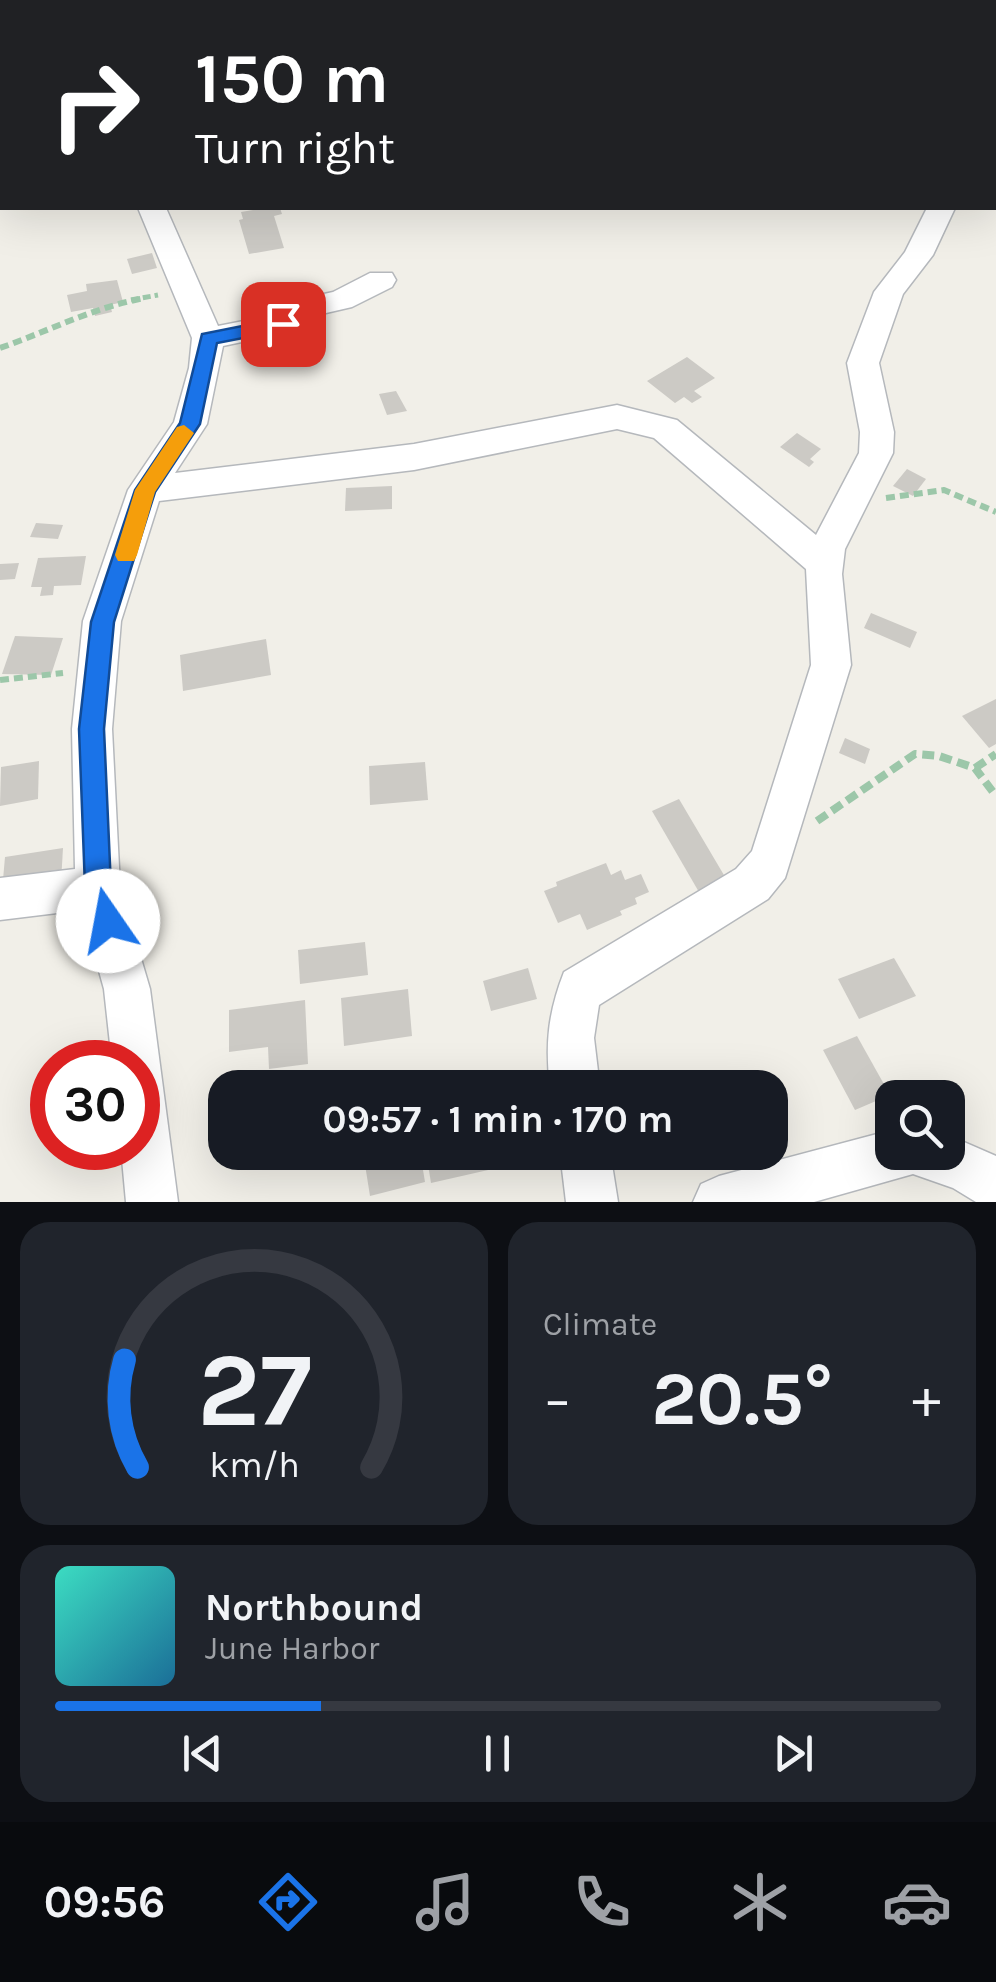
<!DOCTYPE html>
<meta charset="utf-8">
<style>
body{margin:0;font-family:Karla,sans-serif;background:#20242c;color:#f1f3f6;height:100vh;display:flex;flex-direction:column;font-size:38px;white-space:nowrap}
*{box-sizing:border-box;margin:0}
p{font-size:32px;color:#9ea1a6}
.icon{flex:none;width:55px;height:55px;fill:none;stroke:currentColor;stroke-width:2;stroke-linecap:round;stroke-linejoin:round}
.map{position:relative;height:1202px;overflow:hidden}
.details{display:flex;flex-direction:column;gap:20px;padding:20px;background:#0d0f14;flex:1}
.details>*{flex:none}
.hud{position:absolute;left:0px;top:0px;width:998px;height:210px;box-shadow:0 10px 40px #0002;background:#202124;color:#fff;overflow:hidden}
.tools{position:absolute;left:875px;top:1080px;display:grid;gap:20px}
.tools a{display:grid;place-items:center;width:90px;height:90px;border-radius:20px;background:#171b24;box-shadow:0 10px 40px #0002;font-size:50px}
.speed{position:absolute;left:30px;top:1040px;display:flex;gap:20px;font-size:50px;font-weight:700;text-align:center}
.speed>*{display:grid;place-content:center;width:130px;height:130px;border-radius:50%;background:#171b24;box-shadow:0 10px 40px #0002;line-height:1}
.speed .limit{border:15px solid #d22;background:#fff;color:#111}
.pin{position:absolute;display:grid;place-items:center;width:85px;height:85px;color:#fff;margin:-42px;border-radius:20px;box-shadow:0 5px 15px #0006}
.me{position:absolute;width:110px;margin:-55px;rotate:348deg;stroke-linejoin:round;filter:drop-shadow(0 0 8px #0008)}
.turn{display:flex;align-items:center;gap:35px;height:210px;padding:0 30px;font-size:45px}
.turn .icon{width:130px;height:130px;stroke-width:2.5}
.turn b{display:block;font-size:70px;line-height:85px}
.big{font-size:75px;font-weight:700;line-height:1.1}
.details .tile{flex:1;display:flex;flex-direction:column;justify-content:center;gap:15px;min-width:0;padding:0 35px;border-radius:30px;background:#20242c}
.details .dial{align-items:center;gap:0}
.dial svg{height:260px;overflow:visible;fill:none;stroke:#363941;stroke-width:7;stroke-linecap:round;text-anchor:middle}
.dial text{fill:#f1f3f6;stroke:none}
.song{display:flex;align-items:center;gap:30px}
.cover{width:120px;height:120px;border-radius:15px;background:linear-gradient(135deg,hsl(170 70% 55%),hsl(200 70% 35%))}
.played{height:10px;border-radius:5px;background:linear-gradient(90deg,#1a73e8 30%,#363941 30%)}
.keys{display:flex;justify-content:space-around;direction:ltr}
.heat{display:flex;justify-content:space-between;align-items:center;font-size:55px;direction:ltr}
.details .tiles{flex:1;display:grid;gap:20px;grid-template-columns:1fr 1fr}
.tile:last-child{grid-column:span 2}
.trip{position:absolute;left:208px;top:1070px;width:580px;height:100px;border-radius:30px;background:#171b24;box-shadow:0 10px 40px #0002;font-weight:700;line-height:100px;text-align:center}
.menu{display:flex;height:160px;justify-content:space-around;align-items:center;background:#090b0e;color:#9ea1a6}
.menu .icon{width:70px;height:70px}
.menu .active{color:#1a73e8}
.menu b{font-size:45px;color:#f1f3f6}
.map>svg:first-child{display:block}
</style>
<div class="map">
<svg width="996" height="1202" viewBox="0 0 996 1202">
<rect width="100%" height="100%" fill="#f1efe8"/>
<g fill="#cccac5">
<polygon points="264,208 280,208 282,214 274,216 284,248 249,254 239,220 243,219 241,212"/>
<polygon points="152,253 157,268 132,274 127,259"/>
<polygon points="117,280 123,302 110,305 112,312 95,316 93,308 71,312 67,295 87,291 86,284"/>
<polygon points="687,357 715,378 694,391 702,397 692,403 684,397 675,403 647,381"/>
<polygon points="396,391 407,411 387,415 379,394"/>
<polygon points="797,433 821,449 810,459 814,462 809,467 780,447"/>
<polygon points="907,469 926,479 913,496 893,486"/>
<polygon points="392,486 392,509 345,511 346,488"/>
<polygon points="36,523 63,525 58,539 30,537"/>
<polygon points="86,556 81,585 54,586 53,595 40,596 42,587 31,587 38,558"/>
<polygon points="19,563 15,579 0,580 0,564"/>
<polygon points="871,613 917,632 910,648 864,628"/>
<polygon points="15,636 63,638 51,675 2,674"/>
<polygon points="266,639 271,675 183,691 180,655"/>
<polygon points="996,699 996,744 989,748 962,716"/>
<polygon points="845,738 870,749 865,764 839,753"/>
<polygon points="39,761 38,799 0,806 1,767"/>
<polygon points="425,762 428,800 370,805 369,766"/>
<polygon points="679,799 731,887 703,899 652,811"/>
<polygon points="63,848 61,882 2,891 5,857"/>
<polygon points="606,863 611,875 621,870 625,880 641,874 649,892 635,898 637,904 620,911 622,915 587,930 580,914 558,923 544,891 557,886 556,882"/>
<polygon points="365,942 368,975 300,984 298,950"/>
<polygon points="894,958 916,996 859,1019 838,979"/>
<polygon points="528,968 537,999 491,1011 483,981"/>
<polygon points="408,989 412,1036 344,1046 341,998"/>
<polygon points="305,1000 308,1064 269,1069 268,1047 229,1052 229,1010"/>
<polygon points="857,1036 890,1095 855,1110 823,1050"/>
<polygon points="955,1107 965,1129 948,1135 948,1109"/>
<polygon points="363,1152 420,1152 425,1182 370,1196"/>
<polygon points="426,1152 494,1152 497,1168 431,1183"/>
</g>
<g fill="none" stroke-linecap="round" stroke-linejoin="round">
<g stroke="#b5b8bc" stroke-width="3">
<g id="minor">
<polygon points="157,0 181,0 181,2 158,2"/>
<polygon points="498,0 524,0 526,2 500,2"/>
<polygon points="996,26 996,43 995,43 995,26"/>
<rect x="995" y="67" width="1" height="17"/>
<polygon points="996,99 996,116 995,117 995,100"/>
<rect x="995" y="163" width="1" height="17"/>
<path d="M138 208H166L218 326 274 315 292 301 333 292 370 273H392L396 280 392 287 352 307 313 316 294 331 223 346 207 424 175 473 414 444 617 405 677 420 816 535 859 453 860 432 847 363 874 292 905 252 927 208H955L933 255 903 294 879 363 894 432 893 453 845 549 842 574 851 665 785 878 768 899 599 1005 594 1038 600 1088H550C545 1044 548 1013 564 972L736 869 752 851 811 665 806 569 654 438 617 429 414 470 159 501 121 621 112 729 120 887 150 989 178 1202H126L121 1148H138V1062H112L104 989 82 910 0 920V878L75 869 72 729 83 621 128 490 174 422 189 368 192 338Z"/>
<polygon points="892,1130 892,1152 948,1152 948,1135 996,1156 996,1202 976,1202 953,1188 913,1174 814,1202 693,1202 701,1184 719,1176"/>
<polygon points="560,1152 610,1152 618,1202 566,1202"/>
</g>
</g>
<polyline stroke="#9cc7a9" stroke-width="5" stroke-dasharray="8 4" stroke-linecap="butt" points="131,300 158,295"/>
<g stroke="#9cc7a9" stroke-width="6" stroke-dasharray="9 5" stroke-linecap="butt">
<path d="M0 348C49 331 94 307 145 298"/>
<polyline points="886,498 944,490 996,512"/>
<polyline points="0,680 63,673"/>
</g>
<g stroke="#9cc7a9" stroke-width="8" stroke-dasharray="12 6" stroke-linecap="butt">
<polyline points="975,768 996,754"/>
<polyline points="817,821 915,754 939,756 975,768 996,796"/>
</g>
<use href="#minor" fill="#fff" fill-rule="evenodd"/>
</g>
<polygon fill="#1a73e8" stroke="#114b97" stroke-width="2.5" points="283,318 290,320 290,329 217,343 200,424 155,492 114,622 104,729 111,887 121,921 117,930 108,934 98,930 85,887 79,729 91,622 135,490 180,423 202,334"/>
<polygon fill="#f59e0b" points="184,425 194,433 155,492 137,555 134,561 118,561 115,555 135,490 177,427"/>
</svg>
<div class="tools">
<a><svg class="icon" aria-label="search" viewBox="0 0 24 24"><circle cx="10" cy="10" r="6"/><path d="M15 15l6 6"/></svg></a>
</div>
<div class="speed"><div class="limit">30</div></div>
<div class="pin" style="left:283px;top:324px;background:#d93025"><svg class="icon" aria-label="arrive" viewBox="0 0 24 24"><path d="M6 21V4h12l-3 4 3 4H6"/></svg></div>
<svg class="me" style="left:108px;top:921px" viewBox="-20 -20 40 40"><circle r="19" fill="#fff"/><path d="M0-13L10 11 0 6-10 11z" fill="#1a73e8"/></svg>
<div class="trip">09:57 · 1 min · 170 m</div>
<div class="hud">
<div class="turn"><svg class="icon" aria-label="right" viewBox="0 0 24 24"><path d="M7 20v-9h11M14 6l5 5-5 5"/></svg><div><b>150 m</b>Turn right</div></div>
</div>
</div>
<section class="details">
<div class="tiles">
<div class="tile dial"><svg viewBox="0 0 100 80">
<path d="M14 69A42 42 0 1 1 86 69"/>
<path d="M14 69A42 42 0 0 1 10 36" stroke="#1a73e8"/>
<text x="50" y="56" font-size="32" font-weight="700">27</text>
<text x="50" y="72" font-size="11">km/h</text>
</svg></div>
<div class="tile"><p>Climate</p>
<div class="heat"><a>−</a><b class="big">20.5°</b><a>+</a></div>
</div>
<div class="tile">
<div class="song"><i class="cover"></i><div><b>Northbound</b><p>June Harbor</p></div></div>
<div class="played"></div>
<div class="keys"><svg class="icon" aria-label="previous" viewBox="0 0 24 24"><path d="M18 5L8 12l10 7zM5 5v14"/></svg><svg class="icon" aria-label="pause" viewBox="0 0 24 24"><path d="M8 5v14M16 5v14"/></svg><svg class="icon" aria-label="next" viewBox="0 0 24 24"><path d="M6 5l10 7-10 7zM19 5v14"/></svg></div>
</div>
</div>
</section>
<nav class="menu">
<b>09:56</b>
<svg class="icon active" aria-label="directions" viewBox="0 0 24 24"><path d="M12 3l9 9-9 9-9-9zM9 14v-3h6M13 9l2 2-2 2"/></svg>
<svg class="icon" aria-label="music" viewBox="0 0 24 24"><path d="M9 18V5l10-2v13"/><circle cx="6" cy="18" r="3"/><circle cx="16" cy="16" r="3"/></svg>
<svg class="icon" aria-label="phone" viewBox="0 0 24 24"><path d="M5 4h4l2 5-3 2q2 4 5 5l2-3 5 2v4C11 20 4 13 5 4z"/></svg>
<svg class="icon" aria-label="climate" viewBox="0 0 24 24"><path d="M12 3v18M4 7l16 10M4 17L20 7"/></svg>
<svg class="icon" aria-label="car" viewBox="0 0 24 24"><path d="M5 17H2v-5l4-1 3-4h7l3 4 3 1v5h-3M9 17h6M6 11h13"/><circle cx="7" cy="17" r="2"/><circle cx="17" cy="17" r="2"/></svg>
</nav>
